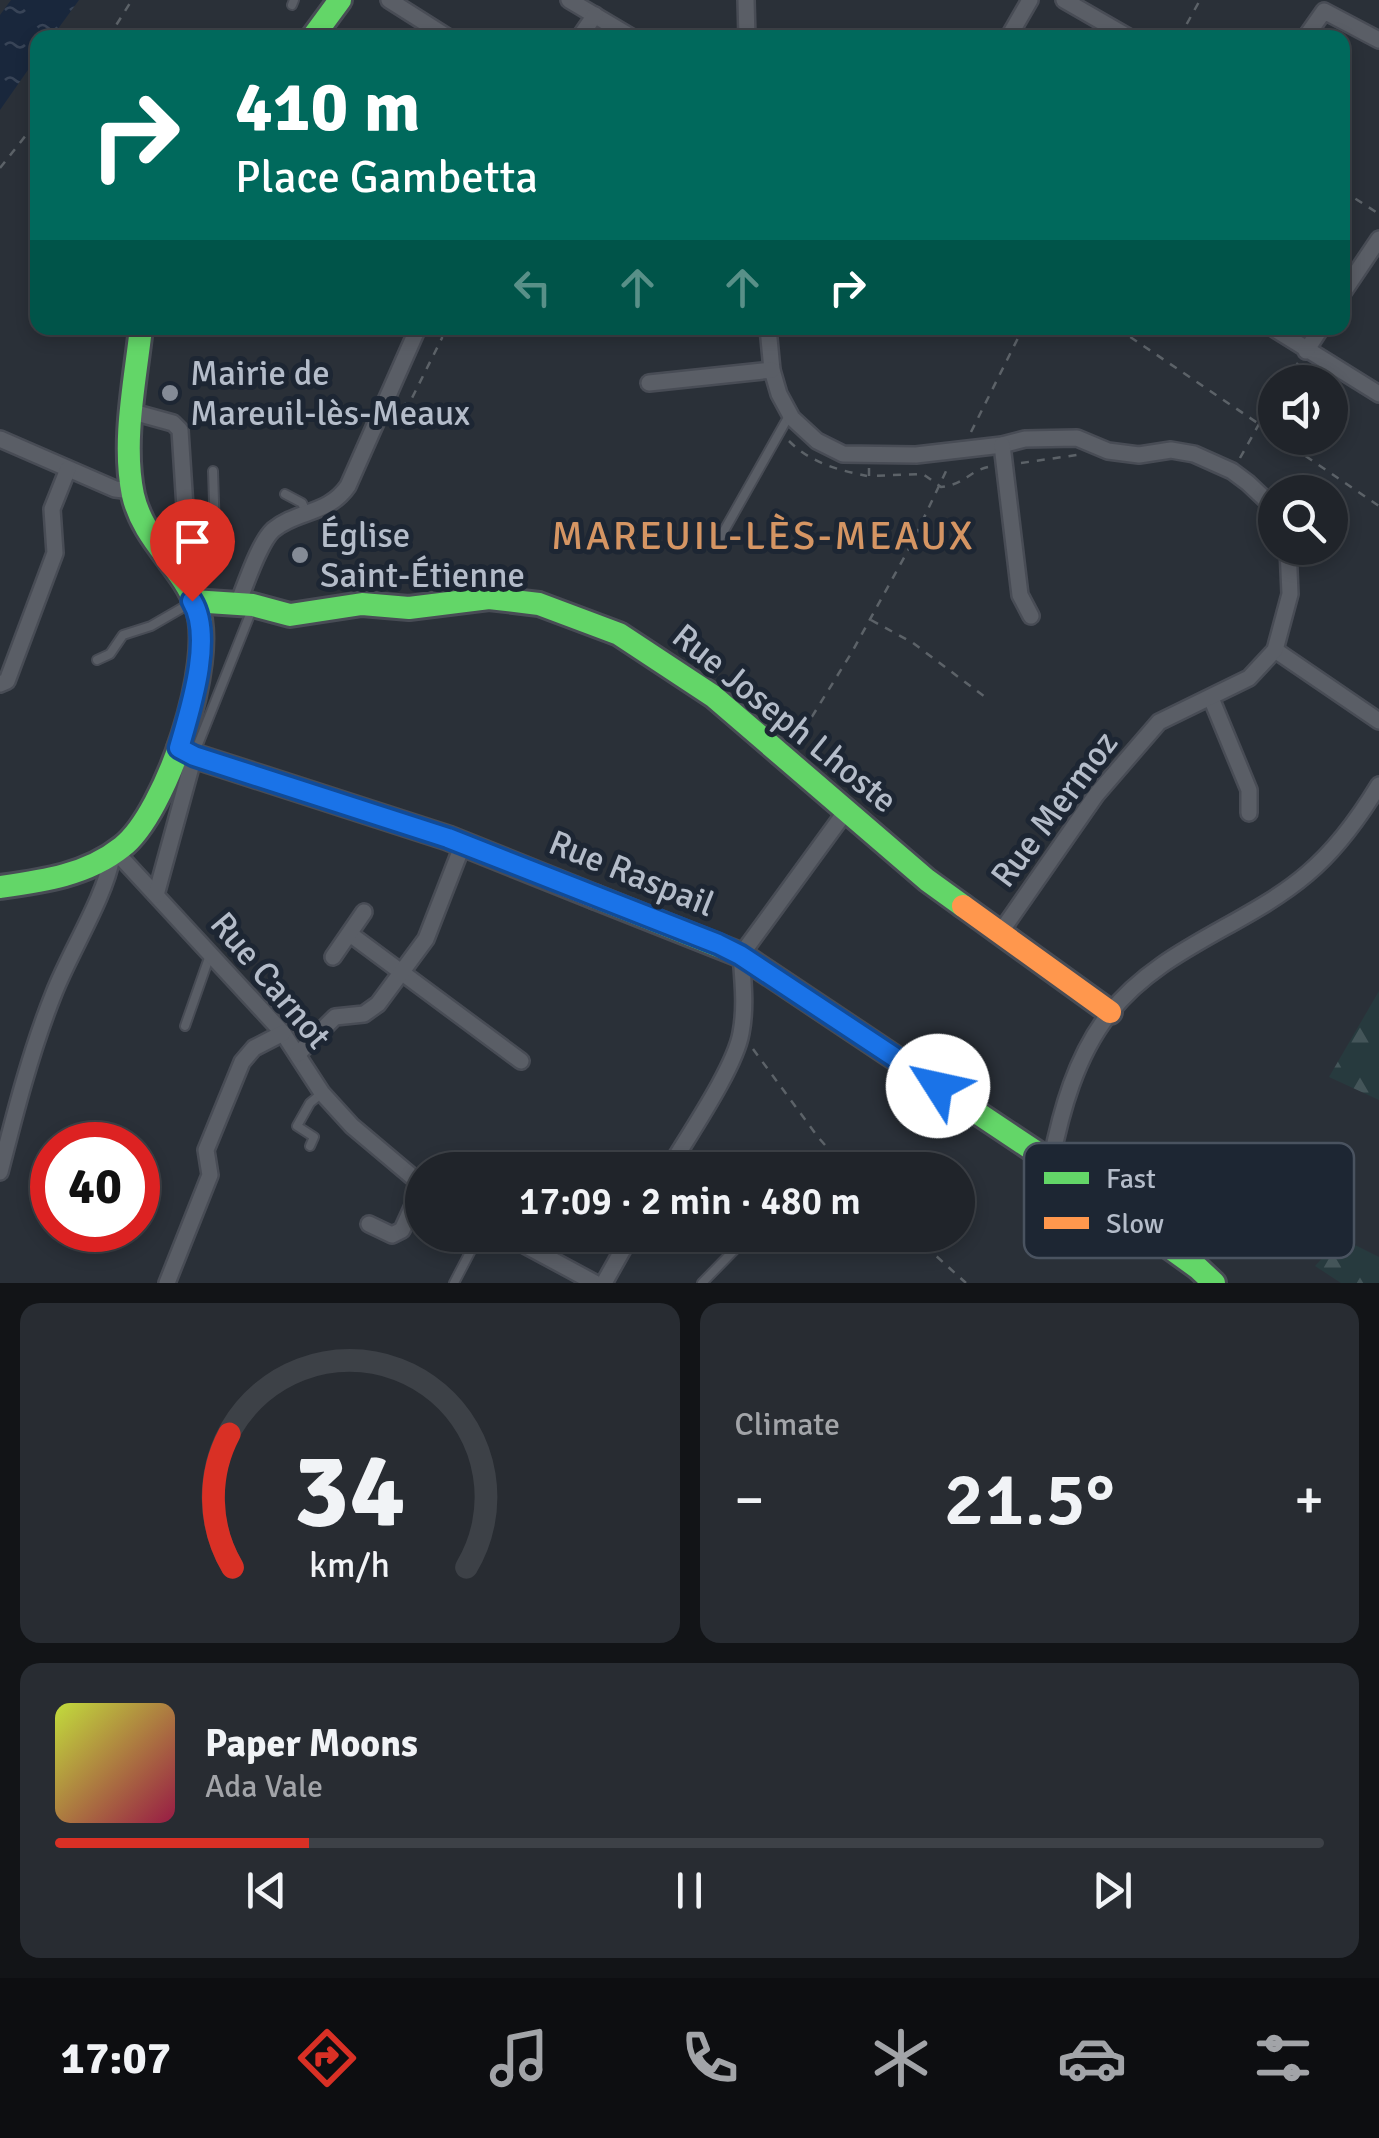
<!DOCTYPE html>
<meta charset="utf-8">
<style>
body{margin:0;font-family:Signika,sans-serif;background:#282c32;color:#f1f3f6;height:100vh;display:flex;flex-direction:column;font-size:38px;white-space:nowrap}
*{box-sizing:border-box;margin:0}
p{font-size:32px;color:#a2a4a8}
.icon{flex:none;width:55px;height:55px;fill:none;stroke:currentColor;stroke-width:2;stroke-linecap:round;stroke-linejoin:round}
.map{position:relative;height:1283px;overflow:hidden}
.drawer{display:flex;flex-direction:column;gap:20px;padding:20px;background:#121417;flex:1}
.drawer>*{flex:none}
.guide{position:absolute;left:30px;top:30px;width:1320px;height:305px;border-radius:20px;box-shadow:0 5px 15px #0003,0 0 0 2px #3d4147;background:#00695c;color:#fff;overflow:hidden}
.controls{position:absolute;left:1258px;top:365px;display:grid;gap:20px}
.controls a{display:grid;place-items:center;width:90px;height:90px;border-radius:50%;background:#20242a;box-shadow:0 5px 15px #0003,0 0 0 2px #3d4147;font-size:50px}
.speed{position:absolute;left:30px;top:1122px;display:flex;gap:20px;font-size:50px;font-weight:700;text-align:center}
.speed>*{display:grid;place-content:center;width:130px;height:130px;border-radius:50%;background:#20242a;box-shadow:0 5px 15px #0003,0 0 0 2px #3d4147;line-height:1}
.speed .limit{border:15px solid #d22;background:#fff;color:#111}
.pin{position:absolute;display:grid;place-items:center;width:85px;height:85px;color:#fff;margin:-102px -42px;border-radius:50% 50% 50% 0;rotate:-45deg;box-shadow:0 0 10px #0007}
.pin .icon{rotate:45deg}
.me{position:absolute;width:110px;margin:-55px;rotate:305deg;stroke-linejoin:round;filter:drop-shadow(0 0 8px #0008)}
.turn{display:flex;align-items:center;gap:35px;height:210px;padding:0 40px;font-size:45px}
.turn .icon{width:130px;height:130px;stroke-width:2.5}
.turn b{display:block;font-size:70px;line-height:85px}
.lanes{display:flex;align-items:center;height:95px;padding:0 40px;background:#0003;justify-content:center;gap:50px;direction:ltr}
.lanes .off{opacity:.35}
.big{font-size:75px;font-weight:600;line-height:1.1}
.drawer .card{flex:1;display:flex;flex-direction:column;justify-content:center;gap:15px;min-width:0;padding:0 35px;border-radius:20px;background:#282c32}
.drawer .dial{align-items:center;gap:0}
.dial svg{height:260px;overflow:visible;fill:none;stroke:#3d4147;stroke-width:7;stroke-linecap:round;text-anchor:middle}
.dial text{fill:#f1f3f6;stroke:none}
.song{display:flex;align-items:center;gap:30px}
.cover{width:120px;height:120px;border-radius:15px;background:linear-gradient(135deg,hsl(70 70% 55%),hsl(340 70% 35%))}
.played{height:10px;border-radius:5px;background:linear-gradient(90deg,#d93025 20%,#3d4147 20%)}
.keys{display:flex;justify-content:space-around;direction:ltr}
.heat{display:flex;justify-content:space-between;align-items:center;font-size:55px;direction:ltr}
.drawer .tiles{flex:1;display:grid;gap:20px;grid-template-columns:1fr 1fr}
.card:last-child{grid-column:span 2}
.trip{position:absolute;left:405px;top:1152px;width:570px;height:100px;border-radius:50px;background:#20242a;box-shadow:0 5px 15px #0003,0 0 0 2px #3d4147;font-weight:600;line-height:100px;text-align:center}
.menu{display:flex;height:160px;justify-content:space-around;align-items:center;background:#0d0e11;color:#a2a4a8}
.menu .icon{width:70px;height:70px}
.menu .active{color:#d93025}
.menu b{font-size:45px;color:#f1f3f6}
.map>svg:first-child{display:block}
</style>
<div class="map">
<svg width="1379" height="1283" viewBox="0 0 1379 1283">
<defs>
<pattern id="forest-firs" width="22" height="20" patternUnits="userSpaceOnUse" patternTransform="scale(2.5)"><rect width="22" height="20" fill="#273a3e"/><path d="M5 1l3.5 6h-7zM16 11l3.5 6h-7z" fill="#445559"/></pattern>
<pattern id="water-ripples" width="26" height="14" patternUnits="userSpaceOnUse" patternTransform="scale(2.5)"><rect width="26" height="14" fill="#19273c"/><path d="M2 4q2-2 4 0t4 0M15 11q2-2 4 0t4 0" fill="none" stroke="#384457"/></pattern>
</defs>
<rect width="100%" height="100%" fill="#2a3038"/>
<g fill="url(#forest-firs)">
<polygon points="1379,991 1379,1100 1329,1077"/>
<polygon points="1341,1238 1379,1257 1379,1283 1341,1283 1315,1266"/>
</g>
<polygon fill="url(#water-ripples)" points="11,0 79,0 52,37 38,38 37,57 0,110 0,15"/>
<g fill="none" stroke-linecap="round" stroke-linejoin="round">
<g stroke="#484c55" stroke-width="12">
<g id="lane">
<polyline points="292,5 294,0"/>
<polyline points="285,494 302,503 307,514"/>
<polyline points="716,545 790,414"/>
<polyline points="188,571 216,562 213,471"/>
<polyline points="97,660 110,654 123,635 151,626 189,604"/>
<polyline points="195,752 253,607"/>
<polyline points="185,1026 210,955"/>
<polyline points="310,1146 314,1137 297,1126 310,1103 322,1093"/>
<polyline points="454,1283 479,1235"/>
<polyline points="702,1283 749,1235"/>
</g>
</g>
<g stroke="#484c55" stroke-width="20">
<g id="street">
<polyline points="389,0 449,38"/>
<polyline points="569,0 633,38"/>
<polyline points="746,0 747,38"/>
<polyline points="1064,0 1130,38"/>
<polyline points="579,38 595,15"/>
<polyline points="1008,38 1030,0"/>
<polyline points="1305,38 1324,11 1379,40"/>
<polyline points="1342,294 1379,239"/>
<polyline points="768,328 772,370 779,394 792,418 817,441 843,454 916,455 1002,445 1025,439 1077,438 1108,451 1139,455 1171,450 1194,454 1232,471 1248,483 1266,500 1275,514"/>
<polyline points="1273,328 1379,394"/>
<polyline points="1306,351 1321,328"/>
<polyline points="649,383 772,370"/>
<polyline points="133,412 173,423 180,430 189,569"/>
<polyline points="0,439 115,489 132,491"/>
<polyline points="1002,445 1020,595 1031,616"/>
<path d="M238 603C246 584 259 543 273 530 297 510 328 515 348 486L418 328"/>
<polyline points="1275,650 1379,721"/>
<polyline points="0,684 7,681 55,553 52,509 68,469"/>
<polyline points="1211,698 1249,790 1249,813"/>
<polyline points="117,853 283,1033 322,1093 352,1126 422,1185"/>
<polyline points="156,895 194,756"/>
<polyline points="1000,933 1096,795 1159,722 1249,678 1275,650 1290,594 1288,548"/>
<polyline points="350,934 521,1061"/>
<polyline points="333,957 364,912"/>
<polyline points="298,1054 335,1017 364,1014 378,1004 426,939 463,844"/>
<path d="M1051 1162C1061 1111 1076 1056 1109 1014 1160 948 1246 926 1307 874 1337 849 1359 818 1379 785"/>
<path d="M668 1170C688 1136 735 1068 741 1033 746 1007 743 981 741 955L846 811"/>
<path d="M0 1172C15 1113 31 1050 54 993 70 952 105 897 112 857"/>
<polyline points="369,1224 392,1235 402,1230 422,1186"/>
<polyline points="506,1235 595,1283"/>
<polyline points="167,1283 210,1175 206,1150 242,1062 254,1048 283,1033"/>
<polyline points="604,1283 631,1235"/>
</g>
</g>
<g stroke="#484c55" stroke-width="28">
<g id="fast">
<polyline points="312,38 340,0"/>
<polyline points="193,601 253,605 290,615 362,604 409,608 489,598 539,604 619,634 713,696 927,880 963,906"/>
<path d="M0 887C43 881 87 875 122 847 166 813 217 661 197 607 182 566 143 540 133 495 122 442 135 382 141 328"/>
<polyline points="595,897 741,955 1051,1162 1198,1268 1214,1283"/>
</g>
</g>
<g stroke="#484c55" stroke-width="28">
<g id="slow">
<polyline points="179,748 194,756 448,838 595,897"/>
<polyline points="963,906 1110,1012"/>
</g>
</g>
<g stroke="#5c6268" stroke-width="2.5" stroke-dasharray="8 8" stroke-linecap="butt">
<polyline points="108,38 132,0"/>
<polyline points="1179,38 1200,0"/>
<polyline points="0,168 38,120"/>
<polyline points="1342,190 1379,214"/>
<polyline points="1117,328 1259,424 1275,399"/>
<polyline points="1286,382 1298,363"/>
<polyline points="400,408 412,398 442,338 441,328"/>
<polyline points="971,432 1023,328"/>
<polyline points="1279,438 1379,506"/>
<path d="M789 441C811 463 838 470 867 476"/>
<polyline points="1240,458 1259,424 1275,435"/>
<polyline points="1021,463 1077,455"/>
<path d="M869 468V476L923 474 941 487C966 484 969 471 988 467"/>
<polyline points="871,620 913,643 985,697"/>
<polyline points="795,744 852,652 911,545 948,467"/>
<polyline points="753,1049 818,1137 847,1170"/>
<polyline points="913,1235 966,1283"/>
</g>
<use href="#lane" stroke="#5a5e66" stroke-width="8"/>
<use href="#street" stroke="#5a5e66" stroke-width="15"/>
<use href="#fast" stroke="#63d668" stroke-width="22"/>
<use href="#slow" stroke="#ff974d" stroke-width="22"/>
</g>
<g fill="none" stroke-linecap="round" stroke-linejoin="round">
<g stroke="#114b97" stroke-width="25">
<path id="route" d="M192 601C214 637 190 710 179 748L194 756 448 838 718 944 740 955 938 1086"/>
</g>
<use href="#route" stroke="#1a73e8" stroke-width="18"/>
</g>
<g fill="#848b96" stroke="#1d2633" stroke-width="4">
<circle cx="170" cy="393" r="10"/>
<circle cx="300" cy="555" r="10"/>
</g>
<g text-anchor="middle" stroke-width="10" stroke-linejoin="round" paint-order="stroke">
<g font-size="35" fill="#b4bcc9" stroke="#1d2633" text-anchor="start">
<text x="190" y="385">Mairie de<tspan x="190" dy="40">Mareuil-lès-Meaux</tspan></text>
<text x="320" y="547">Église<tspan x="320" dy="40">Saint-Étienne</tspan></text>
</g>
<g font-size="35" fill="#b4bcc9" stroke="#1d2633">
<text transform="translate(785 718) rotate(39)" y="12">Rue Joseph Lhoste</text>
<text transform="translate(1054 809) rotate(-53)" y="12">Rue Mermoz</text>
<text transform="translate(632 873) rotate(22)" y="12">Rue Raspail</text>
<text transform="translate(271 980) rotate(50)" y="12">Rue Carnot</text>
</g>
<g font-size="40" letter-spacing="2.5" fill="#d59563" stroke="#1d2633">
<text x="763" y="549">MAREUIL-LÈS-MEAUX</text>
</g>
</g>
<rect x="1024" y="1143" width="330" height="115" rx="15" fill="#1d2633" stroke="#4a5360" stroke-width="2.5"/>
<rect x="1044" y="1172" width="45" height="12" fill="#63d668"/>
<rect x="1044" y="1217" width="45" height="12" fill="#ff974d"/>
<g font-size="28" fill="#b4bcc9">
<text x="1106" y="1188">Fast</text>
<text x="1106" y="1233">Slow</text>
</g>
</svg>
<div class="controls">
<a><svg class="icon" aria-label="sound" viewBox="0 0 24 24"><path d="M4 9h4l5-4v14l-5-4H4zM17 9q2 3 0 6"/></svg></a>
<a><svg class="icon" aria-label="search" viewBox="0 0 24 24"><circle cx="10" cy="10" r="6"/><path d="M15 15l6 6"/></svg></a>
</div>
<div class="speed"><div class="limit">40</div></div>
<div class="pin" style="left:192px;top:601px;background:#d93025"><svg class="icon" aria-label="arrive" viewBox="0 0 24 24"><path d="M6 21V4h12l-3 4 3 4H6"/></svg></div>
<svg class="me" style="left:938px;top:1086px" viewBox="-20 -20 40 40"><circle r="19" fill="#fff"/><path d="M0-13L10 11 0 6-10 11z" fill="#1a73e8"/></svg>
<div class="trip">17:09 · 2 min · 480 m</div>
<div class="guide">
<div class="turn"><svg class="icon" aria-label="right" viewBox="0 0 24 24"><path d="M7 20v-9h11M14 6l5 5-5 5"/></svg><div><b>410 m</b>Place Gambetta</div></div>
<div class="lanes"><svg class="icon off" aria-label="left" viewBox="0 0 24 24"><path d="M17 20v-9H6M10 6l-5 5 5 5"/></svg><svg class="icon off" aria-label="ahead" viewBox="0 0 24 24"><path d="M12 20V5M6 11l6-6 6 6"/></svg><svg class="icon off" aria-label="ahead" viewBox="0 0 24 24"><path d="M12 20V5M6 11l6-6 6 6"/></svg><svg class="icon" aria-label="right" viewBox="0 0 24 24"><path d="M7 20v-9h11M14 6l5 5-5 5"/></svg></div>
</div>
</div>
<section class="drawer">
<div class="tiles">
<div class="card dial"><svg viewBox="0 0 100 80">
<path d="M14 69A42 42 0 1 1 86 69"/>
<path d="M14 69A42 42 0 0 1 13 28" stroke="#d93025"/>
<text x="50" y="56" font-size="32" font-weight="700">34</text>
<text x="50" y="72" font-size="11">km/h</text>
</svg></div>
<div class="card"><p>Climate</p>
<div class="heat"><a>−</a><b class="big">21.5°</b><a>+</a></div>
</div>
<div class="card">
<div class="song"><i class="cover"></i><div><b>Paper Moons</b><p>Ada Vale</p></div></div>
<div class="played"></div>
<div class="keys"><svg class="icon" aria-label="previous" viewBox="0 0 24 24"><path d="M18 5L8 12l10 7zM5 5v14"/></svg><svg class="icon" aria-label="pause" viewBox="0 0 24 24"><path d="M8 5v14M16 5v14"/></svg><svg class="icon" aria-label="next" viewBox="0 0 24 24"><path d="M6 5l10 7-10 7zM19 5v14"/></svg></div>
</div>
</div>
</section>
<nav class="menu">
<b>17:07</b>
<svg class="icon active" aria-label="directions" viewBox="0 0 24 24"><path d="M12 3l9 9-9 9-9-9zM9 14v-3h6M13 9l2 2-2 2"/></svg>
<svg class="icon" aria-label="music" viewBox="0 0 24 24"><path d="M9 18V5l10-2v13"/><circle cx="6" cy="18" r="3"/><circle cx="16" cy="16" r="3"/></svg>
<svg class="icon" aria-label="phone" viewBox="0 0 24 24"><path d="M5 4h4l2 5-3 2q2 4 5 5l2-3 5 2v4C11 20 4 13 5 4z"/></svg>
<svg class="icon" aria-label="climate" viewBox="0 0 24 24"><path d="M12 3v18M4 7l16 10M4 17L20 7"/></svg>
<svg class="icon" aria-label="car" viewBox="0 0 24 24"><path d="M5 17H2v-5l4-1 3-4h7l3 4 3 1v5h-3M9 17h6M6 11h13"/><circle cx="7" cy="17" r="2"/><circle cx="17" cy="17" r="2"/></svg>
<svg class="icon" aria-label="filters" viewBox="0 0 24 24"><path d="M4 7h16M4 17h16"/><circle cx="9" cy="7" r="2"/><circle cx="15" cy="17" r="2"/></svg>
</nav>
